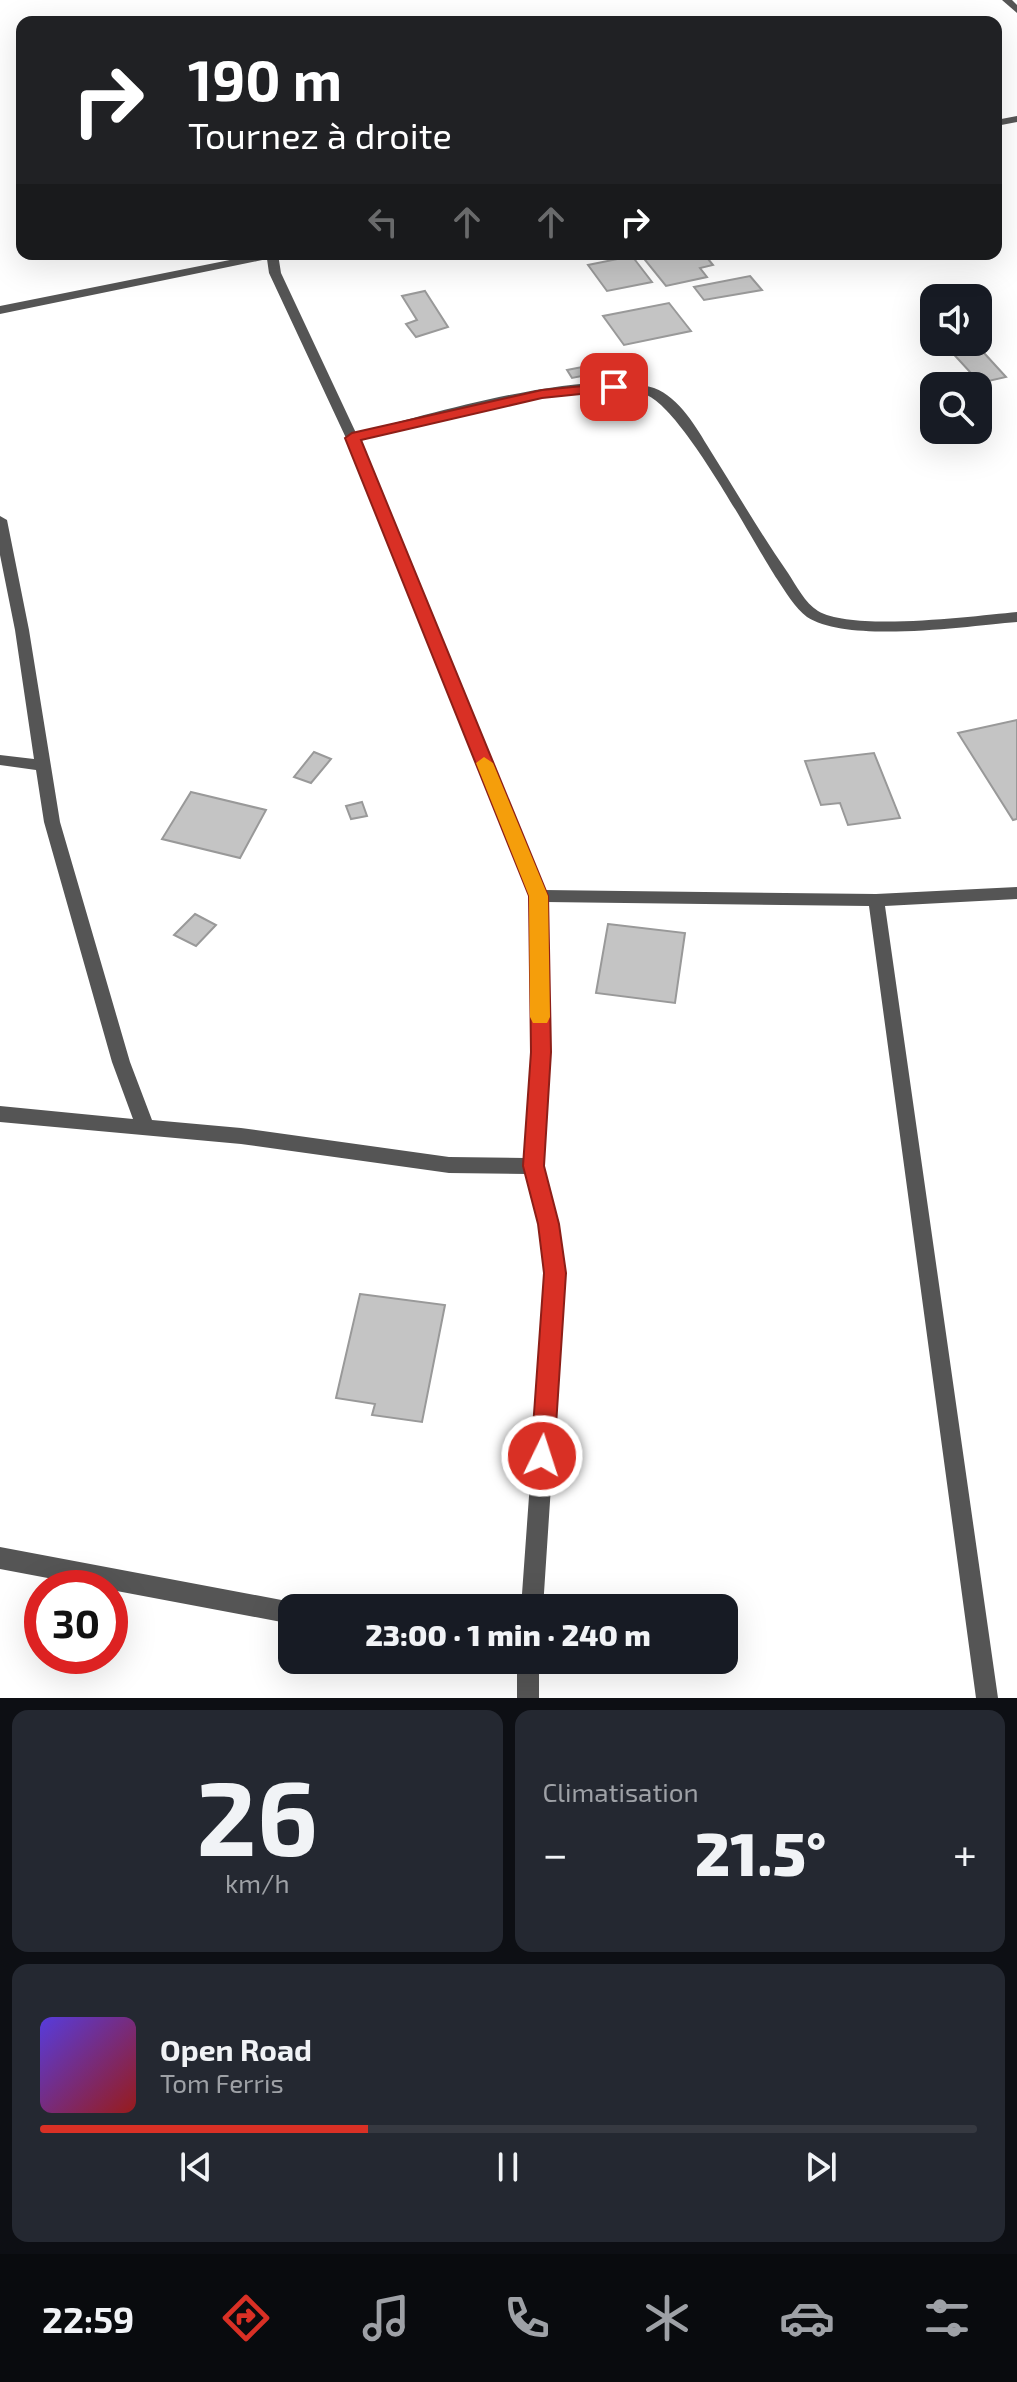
<!DOCTYPE html>
<html lang="fr">
<meta charset="utf-8">
<style>
body{margin:0;font-family:"Exo 2",sans-serif;background:#242831;color:#f1f3f6;height:100vh;display:flex;flex-direction:column;font-size:30px;white-space:nowrap}
*{box-sizing:border-box;margin:0}
p{font-size:26px;color:#9ea1a6}
.icon{flex:none;width:44px;height:44px;fill:none;stroke:currentColor;stroke-width:2;stroke-linecap:round;stroke-linejoin:round}
.map{position:relative;height:1698px;overflow:hidden}
.details{display:flex;flex-direction:column;gap:12px;padding:12px;background:#0d0f14;flex:1}
.details>*{flex:none}
.guide{position:absolute;left:16px;top:16px;width:986px;height:244px;border-radius:16px;box-shadow:0 8px 32px #0002;background:#202124;color:#fff;overflow:hidden}
.tools{position:absolute;left:920px;top:284px;display:grid;gap:16px}
.tools a{display:grid;place-items:center;width:72px;height:72px;border-radius:16px;background:#171b24;box-shadow:0 8px 32px #0002;font-size:40px}
.speed{position:absolute;left:24px;top:1570px;display:flex;gap:16px;font-size:40px;font-weight:700;text-align:center}
.speed>*{display:grid;place-content:center;width:104px;height:104px;border-radius:50%;background:#171b24;box-shadow:0 8px 32px #0002;line-height:1}
.speed .limit{border:12px solid #d22;background:#fff;color:#111}
.pin{position:absolute;display:grid;place-items:center;width:68px;height:68px;color:#fff;margin:-34px;border-radius:16px;box-shadow:0 4px 12px #0006}
.me{position:absolute;width:88px;margin:-44px;rotate:4deg;stroke-linejoin:round;filter:drop-shadow(0 0 6px #0008)}
.turn{display:flex;align-items:center;gap:28px;height:168px;padding:0 40px;font-size:36px}
.turn .icon{width:104px;height:104px;stroke-width:2.5}
.turn b{display:block;font-size:56px;line-height:68px}
.lanes{display:flex;align-items:center;height:76px;padding:0 40px;background:#0003;justify-content:center;gap:40px;direction:ltr}
.lanes .off{opacity:.35}
.big{font-size:60px;font-weight:800;line-height:1.1}
.details .widget{flex:1;display:flex;flex-direction:column;justify-content:center;gap:12px;min-width:0;padding:0 28px;border-radius:16px;background:#242831}
.details .dial{align-items:center;gap:0}
.dial b{font-size:104px;line-height:1}
.song{display:flex;align-items:center;gap:24px}
.cover{width:96px;height:96px;border-radius:12px;background:linear-gradient(135deg,hsl(250 70% 55%),hsl(0 70% 35%))}
.played{height:8px;border-radius:4px;background:linear-gradient(90deg,#d93025 35%,#363941 35%)}
.keys{display:flex;justify-content:space-around;direction:ltr}
.heat{display:flex;justify-content:space-between;align-items:center;font-size:44px;direction:ltr}
.details .tiles{flex:1;display:grid;gap:12px;grid-template-columns:1fr 1fr}
.widget:last-child{grid-column:span 2}
.trip{position:absolute;left:278px;top:1594px;width:460px;height:80px;border-radius:16px;background:#171b24;box-shadow:0 8px 32px #0002;font-weight:800;line-height:80px;text-align:center}
.dock{display:flex;height:128px;justify-content:space-around;align-items:center;background:#090b0e;color:#9ea1a6}
.dock .icon{width:56px;height:56px}
.dock .active{color:#d93025}
.dock b{font-size:36px;color:#f1f3f6}
.map>svg:first-child{display:block}
</style>
<div class="map">
<svg width="1017" height="1698" viewBox="0 0 1017 1698">
<rect width="100%" height="100%" fill="#fff"/>
<g fill="#c4c4c4" stroke="#999" stroke-width="2">
<polygon points="704,254 713,265 700,268 707,277 666,286 641,255"/>
<polygon points="632,256 652,282 607,291 588,265"/>
<polygon points="750,276 762,290 704,300 694,287"/>
<polygon points="425,291 448,327 416,337 406,324 417,320 402,296"/>
<polygon points="669,303 691,331 624,345 603,316"/>
<polygon points="974,342 1006,377 980,383 948,348"/>
<polygon points="587,366 592,374 572,378 567,370"/>
<polygon points="1017,720 1017,819 1013,820 958,733"/>
<polygon points="314,752 331,759 311,783 294,777"/>
<polygon points="874,753 900,818 848,825 840,803 821,805 805,761"/>
<polygon points="191,792 266,810 240,858 162,839"/>
<polygon points="362,802 367,816 351,819 346,806"/>
<polygon points="195,914 216,925 196,946 174,935"/>
<polygon points="608,924 685,933 675,1003 596,993"/>
<polygon points="360,1294 445,1305 422,1422 372,1415 375,1404 336,1398"/>
</g>
<g fill="none" stroke-linecap="round" stroke-linejoin="round">
<g fill="#555" fill-rule="evenodd">
<polygon points="1002,0 1012,0 1017,5 1017,13"/>
<polygon points="1017,116 1017,122 996,126 996,120"/>
<path d="M260 254H278L281 273 356 433C425 416 590 365 654 388 680 398 696 427 710 450 736 491 760 533 788 573 796 585 805 603 818 611 854 632 973 616 1017 612V622C967 626 849 644 807 617 795 608 785 591 777 579 752 541 681 405 644 394 620 387 591 391 566 394 496 404 428 423 359 440L544 890 876 894 1017 887V899L885 906 998 1698H976L869 906 546 902 550 1052 543 1166 558 1224 565 1273 543 1608H521L545 1273 540 1224 527 1174 449 1173 241 1144 0 1122V1106L133 1119 112 1062 44 822 36 770 0 765V755L34 759 15 630 0 555V516L7 520 29 630 60 822 130 1062 152 1120 241 1128 449 1157 525 1158 532 1052 530 896 346 438 269 273 267 259 0 314V306Z"/>
<polygon points="0,1547 292,1602 301,1608 292,1608 292,1624 0,1569"/>
<rect x="517" y="1660" width="22" height="38"/>
</g>
</g>
<polygon fill="#d93025" stroke="#8d1f18" stroke-width="2" points="614,383 621,387 619,390 542,398 361,440 548,896 551,1052 544,1166 559,1224 566,1273 554,1456 551,1464 542,1467 534,1464 531,1456 544,1273 538,1224 523,1166 531,1052 529,896 345,438 352,433 542,390"/>
<polygon fill="#f59e0b" points="484,757 493,763 548,896 550,1017 547,1023 533,1023 530,1017 529,896 476,763"/>
</svg>
<div class="tools">
<a><svg class="icon" aria-label="sound" viewBox="0 0 24 24"><path d="M4 9h4l5-4v14l-5-4H4zM17 9q2 3 0 6"/></svg></a>
<a><svg class="icon" aria-label="search" viewBox="0 0 24 24"><circle cx="10" cy="10" r="6"/><path d="M15 15l6 6"/></svg></a>
</div>
<div class="speed"><div class="limit">30</div></div>
<div class="pin" style="left:614px;top:387px;background:#d93025"><svg class="icon" aria-label="arrive" viewBox="0 0 24 24"><path d="M6 21V4h12l-3 4 3 4H6"/></svg></div>
<svg class="me" style="left:542px;top:1456px" viewBox="-20 -20 40 40"><circle r="17" fill="#d93025" stroke="#fff" stroke-width="3"/><path d="M0-11L8 9 0 5-8 9z" fill="#fff"/></svg>
<div class="trip">23:00 · 1 min · 240 m</div>
<div class="guide">
<div class="turn"><svg class="icon" aria-label="right" viewBox="0 0 24 24"><path d="M7 20v-9h11M14 6l5 5-5 5"/></svg><div><b>190 m</b>Tournez à droite</div></div>
<div class="lanes"><svg class="icon off" aria-label="left" viewBox="0 0 24 24"><path d="M17 20v-9H6M10 6l-5 5 5 5"/></svg><svg class="icon off" aria-label="ahead" viewBox="0 0 24 24"><path d="M12 20V5M6 11l6-6 6 6"/></svg><svg class="icon off" aria-label="ahead" viewBox="0 0 24 24"><path d="M12 20V5M6 11l6-6 6 6"/></svg><svg class="icon" aria-label="right" viewBox="0 0 24 24"><path d="M7 20v-9h11M14 6l5 5-5 5"/></svg></div>
</div>
</div>
<section class="details">
<div class="tiles">
<div class="widget dial"><b>26</b><p>km/h</p></div>
<div class="widget"><p>Climatisation</p>
<div class="heat"><a>−</a><b class="big">21.5°</b><a>+</a></div>
</div>
<div class="widget">
<div class="song"><i class="cover"></i><div><b>Open Road</b><p>Tom Ferris</p></div></div>
<div class="played"></div>
<div class="keys"><svg class="icon" aria-label="previous" viewBox="0 0 24 24"><path d="M18 5L8 12l10 7zM5 5v14"/></svg><svg class="icon" aria-label="pause" viewBox="0 0 24 24"><path d="M8 5v14M16 5v14"/></svg><svg class="icon" aria-label="next" viewBox="0 0 24 24"><path d="M6 5l10 7-10 7zM19 5v14"/></svg></div>
</div>
</div>
</section>
<nav class="dock">
<b>22:59</b>
<svg class="icon active" aria-label="directions" viewBox="0 0 24 24"><path d="M12 3l9 9-9 9-9-9zM9 14v-3h6M13 9l2 2-2 2"/></svg>
<svg class="icon" aria-label="music" viewBox="0 0 24 24"><path d="M9 18V5l10-2v13"/><circle cx="6" cy="18" r="3"/><circle cx="16" cy="16" r="3"/></svg>
<svg class="icon" aria-label="phone" viewBox="0 0 24 24"><path d="M5 4h4l2 5-3 2q2 4 5 5l2-3 5 2v4C11 20 4 13 5 4z"/></svg>
<svg class="icon" aria-label="climate" viewBox="0 0 24 24"><path d="M12 3v18M4 7l16 10M4 17L20 7"/></svg>
<svg class="icon" aria-label="car" viewBox="0 0 24 24"><path d="M5 17H2v-5l4-1 3-4h7l3 4 3 1v5h-3M9 17h6M6 11h13"/><circle cx="7" cy="17" r="2"/><circle cx="17" cy="17" r="2"/></svg>
<svg class="icon" aria-label="filters" viewBox="0 0 24 24"><path d="M4 7h16M4 17h16"/><circle cx="9" cy="7" r="2"/><circle cx="15" cy="17" r="2"/></svg>
</nav>
